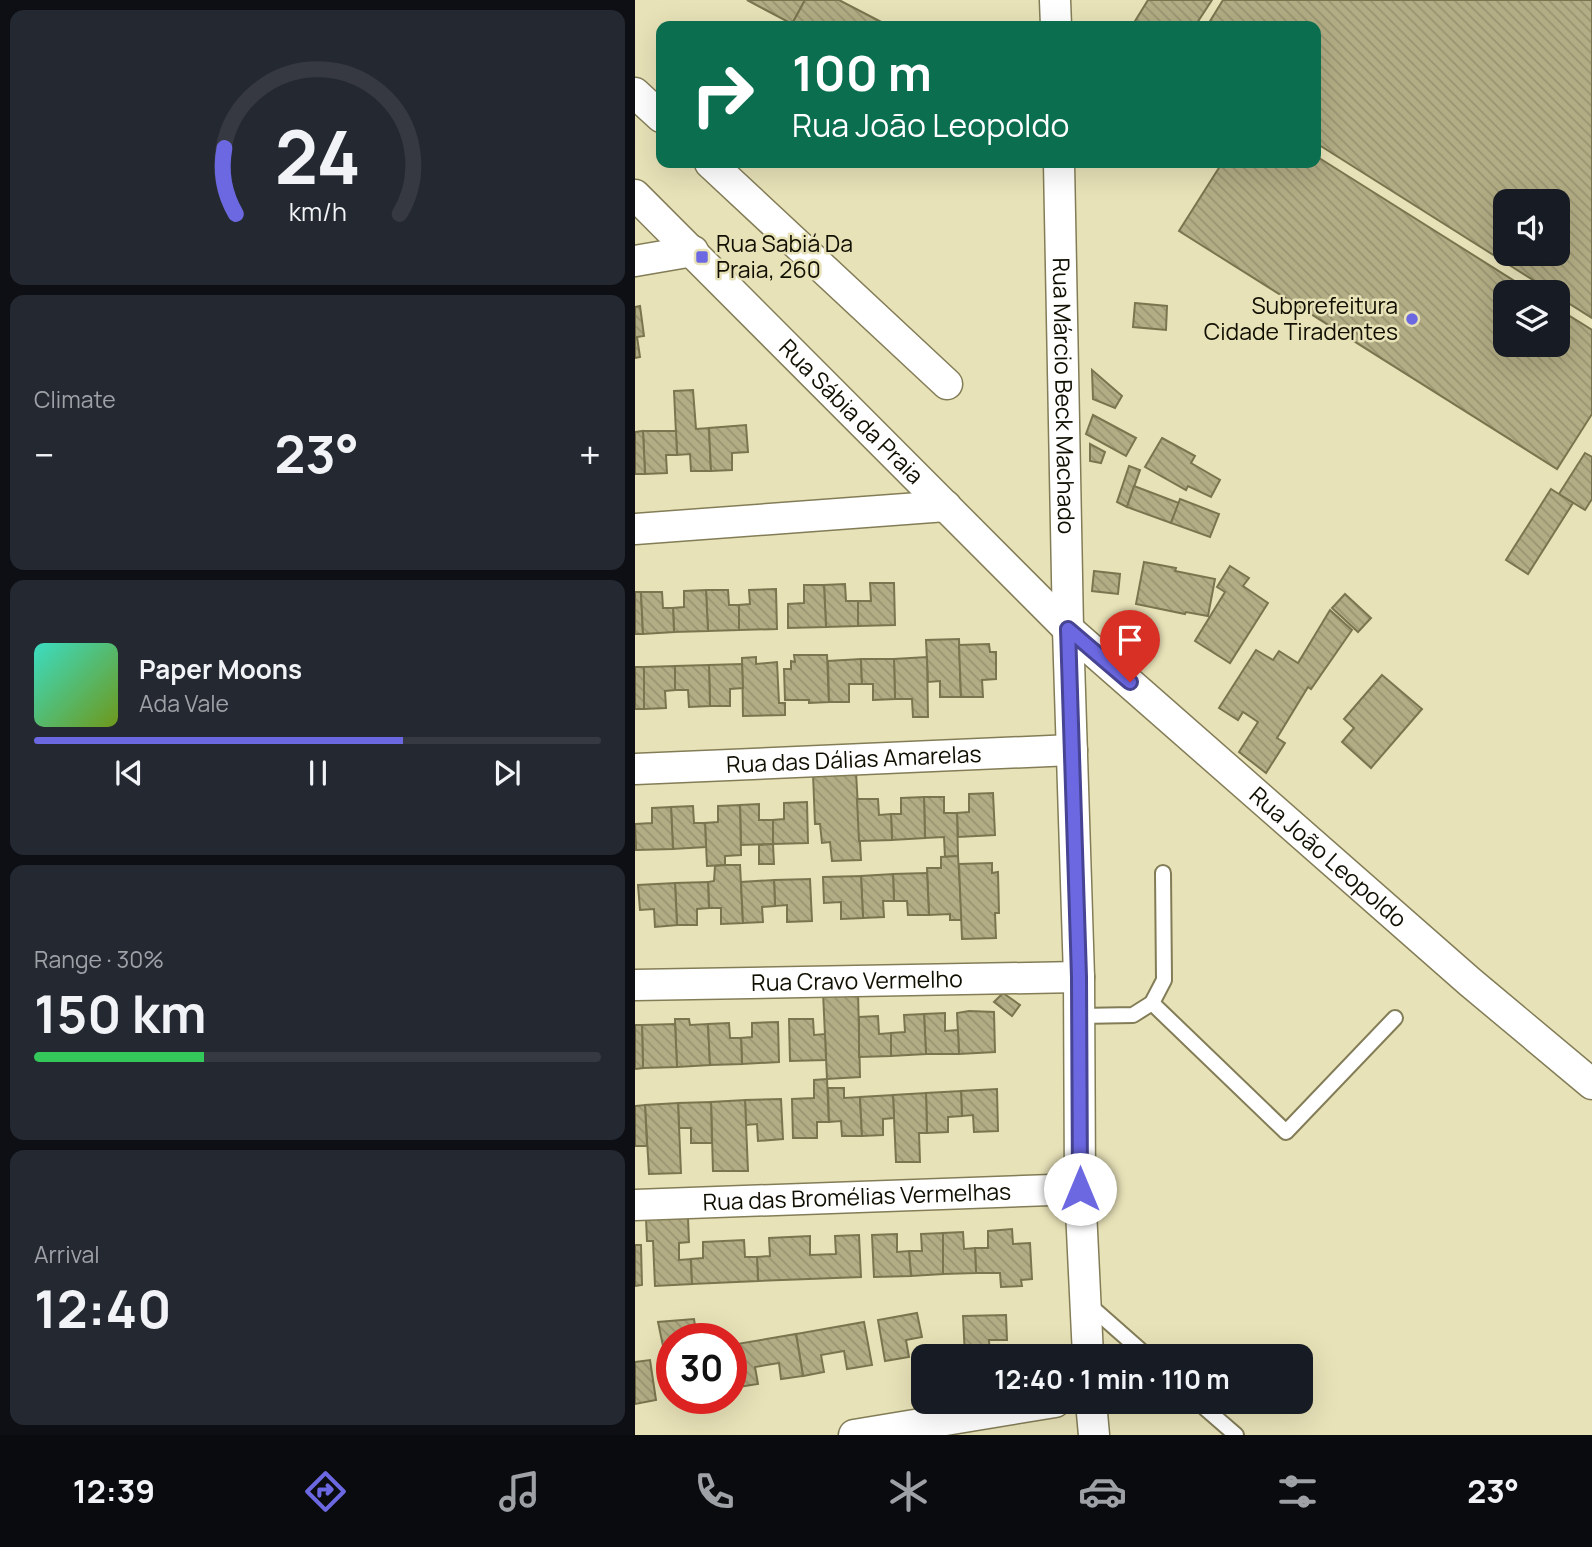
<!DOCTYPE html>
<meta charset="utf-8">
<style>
body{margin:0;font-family:Manrope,sans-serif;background:#242831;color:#f1f3f6;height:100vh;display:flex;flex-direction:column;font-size:26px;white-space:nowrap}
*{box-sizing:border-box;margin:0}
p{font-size:23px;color:#9ea1a6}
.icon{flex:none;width:38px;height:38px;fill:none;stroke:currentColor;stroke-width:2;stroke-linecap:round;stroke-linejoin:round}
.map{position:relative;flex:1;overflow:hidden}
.side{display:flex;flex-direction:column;gap:10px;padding:10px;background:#0d0f14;width:635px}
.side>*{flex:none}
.hud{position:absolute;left:21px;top:21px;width:665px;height:147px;border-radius:14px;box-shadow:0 7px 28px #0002;background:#0b6e4f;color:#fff;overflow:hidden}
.buttons{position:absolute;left:858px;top:189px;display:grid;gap:14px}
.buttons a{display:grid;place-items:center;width:77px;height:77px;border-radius:14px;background:#171b24;box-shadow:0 7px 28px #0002;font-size:35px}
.speed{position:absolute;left:21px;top:1323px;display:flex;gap:14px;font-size:35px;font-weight:700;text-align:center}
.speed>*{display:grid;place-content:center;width:91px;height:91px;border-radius:50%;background:#171b24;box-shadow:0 7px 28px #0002;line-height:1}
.speed .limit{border:10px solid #d22;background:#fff;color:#111}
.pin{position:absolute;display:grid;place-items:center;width:60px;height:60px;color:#fff;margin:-72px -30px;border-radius:50% 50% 50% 0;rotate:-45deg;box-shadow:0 0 7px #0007}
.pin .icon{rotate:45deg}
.me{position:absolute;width:77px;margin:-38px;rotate:0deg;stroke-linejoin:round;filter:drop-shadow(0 0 5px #0008)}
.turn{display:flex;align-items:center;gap:24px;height:147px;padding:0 21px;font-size:32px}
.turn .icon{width:91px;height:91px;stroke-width:2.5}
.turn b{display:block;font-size:49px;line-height:60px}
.big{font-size:52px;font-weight:700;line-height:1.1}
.side .widget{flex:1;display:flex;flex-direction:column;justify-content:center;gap:10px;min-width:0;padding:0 24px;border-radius:14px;background:#242831}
.side .dial{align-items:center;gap:0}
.dial svg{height:182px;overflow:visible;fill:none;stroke:#363941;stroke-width:7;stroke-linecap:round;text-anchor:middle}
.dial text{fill:#f1f3f6;stroke:none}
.song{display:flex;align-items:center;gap:21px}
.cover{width:84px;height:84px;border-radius:10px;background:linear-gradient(135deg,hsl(170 70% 55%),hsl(80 70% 35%))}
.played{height:7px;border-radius:4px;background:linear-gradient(90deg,#6c68e2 65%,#363941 65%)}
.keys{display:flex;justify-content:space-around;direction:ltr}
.heat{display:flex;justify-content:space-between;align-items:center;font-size:38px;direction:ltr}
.charge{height:10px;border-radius:5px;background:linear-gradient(90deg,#34c759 30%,#363941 0)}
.trip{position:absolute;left:276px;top:1344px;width:402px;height:70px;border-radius:14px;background:#171b24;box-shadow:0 7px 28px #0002;font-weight:700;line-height:70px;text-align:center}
.tab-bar{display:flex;height:112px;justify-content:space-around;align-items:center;background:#090b0e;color:#9ea1a6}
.tab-bar .icon{width:49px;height:49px}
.tab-bar .on{color:#6c68e2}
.tab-bar b{font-size:32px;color:#f1f3f6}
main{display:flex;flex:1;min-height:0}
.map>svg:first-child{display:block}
</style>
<main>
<section class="side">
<div class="widget dial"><svg viewBox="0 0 100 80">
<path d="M14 69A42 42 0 1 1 86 69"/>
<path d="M14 69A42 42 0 0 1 9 40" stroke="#6c68e2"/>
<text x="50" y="56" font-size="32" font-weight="700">24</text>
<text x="50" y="72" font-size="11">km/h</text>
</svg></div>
<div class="widget"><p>Climate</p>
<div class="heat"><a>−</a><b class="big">23°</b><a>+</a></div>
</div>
<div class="widget">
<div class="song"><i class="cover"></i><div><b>Paper Moons</b><p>Ada Vale</p></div></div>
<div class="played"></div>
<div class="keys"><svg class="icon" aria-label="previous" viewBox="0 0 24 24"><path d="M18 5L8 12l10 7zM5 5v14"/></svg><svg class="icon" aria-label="pause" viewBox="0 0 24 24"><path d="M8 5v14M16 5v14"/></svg><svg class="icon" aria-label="next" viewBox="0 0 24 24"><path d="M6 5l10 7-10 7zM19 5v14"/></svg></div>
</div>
<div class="widget"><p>Range · 30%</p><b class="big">150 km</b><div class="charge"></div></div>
<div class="widget"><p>Arrival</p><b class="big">12:40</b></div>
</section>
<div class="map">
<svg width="957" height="1435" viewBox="0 0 957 1435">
<defs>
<pattern id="building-back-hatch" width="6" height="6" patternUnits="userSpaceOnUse" patternTransform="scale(1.75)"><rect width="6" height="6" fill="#b3ad85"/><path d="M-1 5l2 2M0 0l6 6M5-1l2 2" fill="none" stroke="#999471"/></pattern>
</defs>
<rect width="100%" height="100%" fill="#e8e2b8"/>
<g fill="url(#building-back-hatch)" stroke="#7a754e" stroke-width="2" fill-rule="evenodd">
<polygon points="112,0 170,0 157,24"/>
<polygon points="170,0 204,0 254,26 161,26 157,24"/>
<polygon points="513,0 577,0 560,26 497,26"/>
<path d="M588 0H957V318L922 296V292H917L681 143V26H572ZM870 201H922V254H870Z"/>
<polygon points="681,156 897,292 870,292 870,345 922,345 922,308 957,330 957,414 922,469 544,231 587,163 681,163"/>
<polygon points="500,303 532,306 531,330 498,327"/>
<polygon points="5,306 9,336 2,337 5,357 0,358 0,307"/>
<polygon points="457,370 487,396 480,408 458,399"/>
<polygon points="58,390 61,429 74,428 76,471 56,471 55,454 42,455 39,391"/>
<polygon points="458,415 501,438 491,456 451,434"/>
<polygon points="111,425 113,452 97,453 97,470 76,471 74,428"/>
<polygon points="8,431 41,431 42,455 31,455 32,473 10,474"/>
<polygon points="8,431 10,474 0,474 0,432"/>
<polygon points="527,438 560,456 556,463 585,480 576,497 553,486 551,490 510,467"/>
<polygon points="455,444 470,452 466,463 455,461"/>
<polygon points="950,453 957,457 957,499 950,510 924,494"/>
<polygon points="494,466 505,470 492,507 482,502"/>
<polygon points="499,486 544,503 536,523 492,507"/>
<polygon points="916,489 938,503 893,574 871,560"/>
<polygon points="545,499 584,514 575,537 536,523"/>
<polygon points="509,562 541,568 540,571 580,579 573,616 551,612 550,614 501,604"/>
<polygon points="595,566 614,578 608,586 633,603 595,663 560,641 590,592 582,587"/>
<polygon points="459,571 485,574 483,594 457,591"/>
<polygon points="235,583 259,583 260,625 223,626 223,601 236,601"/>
<polygon points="210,584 211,601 223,601 223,626 191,627 189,585"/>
<polygon points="169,585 189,585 191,627 153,628 153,604 169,603"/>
<polygon points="141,589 142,629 104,630 104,605 115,604 114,590"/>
<polygon points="71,590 93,590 94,605 104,605 104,630 73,631"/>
<polygon points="71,590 73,631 39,632 38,608 49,607 49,591"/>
<polygon points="0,592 6,592 8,634 0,634"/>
<polygon points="6,592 27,592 28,608 38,608 39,632 8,634"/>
<polygon points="710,594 736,618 723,632 697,608"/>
<polygon points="695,610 717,630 676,689 673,687 642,738 650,743 631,773 604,752 623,722 608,712 603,720 584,708 621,650 638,660 644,651 663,663"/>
<polygon points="324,639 326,697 305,697 305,681 293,682 291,640"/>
<polygon points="354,644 355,652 361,652 361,679 347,680 348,697 326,697 324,645"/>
<polygon points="159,655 192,655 194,702 174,703 174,700 150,700 149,669 156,669 156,661 160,662"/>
<polygon points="121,657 121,664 142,662 144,703 150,703 150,715 108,716 107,658"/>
<polygon points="292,657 293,717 278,717 277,699 260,699 259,659"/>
<polygon points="226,659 227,684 214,684 214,702 194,702 193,661"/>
<polygon points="226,659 259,659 260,699 238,700 238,684 227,684"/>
<polygon points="107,664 108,688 95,689 95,706 75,706 74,665"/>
<polygon points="74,665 75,706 54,707 53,690 40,690 40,666"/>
<polygon points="40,666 40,690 30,691 31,708 9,709 9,667"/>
<rect x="0" y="667" width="9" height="42"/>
<polygon points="747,675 787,709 736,768 707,742 719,728 709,719"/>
<polygon points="221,772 226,860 197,861 195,842 187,843 185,824 180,824 178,774"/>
<polygon points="358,793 360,835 323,837 322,813 334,812 334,794"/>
<polygon points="289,797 309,797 309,813 322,813 323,856 310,857 309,837 290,838"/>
<polygon points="289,797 290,838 257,840 256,814 266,814 266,798"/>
<polygon points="222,799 243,799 244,815 256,814 257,840 224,841"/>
<polygon points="172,802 173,843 138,844 138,820 149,819 149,803"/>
<polygon points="124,804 124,820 138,820 138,844 106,845 105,805"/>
<polygon points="105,805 106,855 90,856 90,865 72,866 70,823 83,822 83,806"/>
<polygon points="58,806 59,823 70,823 71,847 38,849 36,807"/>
<polygon points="36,807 38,849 1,850 0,824 17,823 17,808"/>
<polygon points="138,844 139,864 124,864 124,845"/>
<polygon points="323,856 327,920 315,920 315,914 294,915 292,868 306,868 306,857"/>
<polygon points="357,863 357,873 363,872 364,913 360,913 361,938 327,939 324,864"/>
<polygon points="90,865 105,865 108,923 86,924 86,908 74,908 73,882 79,881 80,866"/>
<polygon points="292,873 294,915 273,915 272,901 259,901 258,874"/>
<polygon points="258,874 259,901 248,901 249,917 228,918 226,876"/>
<polygon points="226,876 228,918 206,919 206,902 189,903 188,877"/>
<polygon points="175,879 177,921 152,922 152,905 140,906 139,880"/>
<polygon points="139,880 140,906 127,907 128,922 108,923 106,882"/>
<polygon points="73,882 74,908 62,909 62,925 42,925 40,883"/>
<polygon points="40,883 42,925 20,927 19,909 5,910 3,885"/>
<polygon points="223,990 225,1077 192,1079 188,992"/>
<polygon points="368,993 385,1005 377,1016 359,1002"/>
<polygon points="334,1011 359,1012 360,1052 324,1054 322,1013"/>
<polygon points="310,1013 310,1031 323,1030 324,1054 291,1054 289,1014"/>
<polygon points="289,1014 291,1054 256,1056 256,1033 270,1032 269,1015"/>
<polygon points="243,1016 244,1034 256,1033 256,1056 224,1057 224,1017"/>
<polygon points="40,1019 54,1019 55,1025 73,1024 75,1065 42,1067"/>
<polygon points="154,1019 178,1019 179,1035 190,1034 191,1060 155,1061"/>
<polygon points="143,1022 144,1062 107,1064 106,1038 117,1037 117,1023"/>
<polygon points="94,1023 95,1038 106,1038 107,1064 75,1065 73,1024"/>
<polygon points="40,1024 42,1067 8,1068 7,1025"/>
<polygon points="0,1025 7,1025 8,1068 0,1069"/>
<polygon points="192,1079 194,1122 182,1122 182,1138 158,1138 157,1099 179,1098 179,1080"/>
<polygon points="193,1088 209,1088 209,1098 225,1097 227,1136 207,1136 206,1121 194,1122"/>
<polygon points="362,1089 363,1131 339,1132 338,1115 327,1116 326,1091"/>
<polygon points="326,1091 327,1116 313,1117 313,1132 292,1133 291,1093"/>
<polygon points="291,1093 292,1133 284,1133 285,1162 261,1162 258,1095"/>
<polygon points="258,1095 259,1118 248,1119 248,1135 227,1136 225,1097"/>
<polygon points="146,1099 148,1139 123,1141 122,1124 111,1125 110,1100"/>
<polygon points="110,1100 113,1171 78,1171 76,1102"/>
<polygon points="76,1102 77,1143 56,1143 56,1128 44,1128 43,1103"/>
<polygon points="43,1103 46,1173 14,1174 10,1105"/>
<polygon points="10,1105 12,1146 0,1146 0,1106"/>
<polygon points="11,1218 53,1218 54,1242 44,1243 44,1260 56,1259 57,1284 20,1286 18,1241 12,1241"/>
<polygon points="377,1229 378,1244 395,1243 397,1279 386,1280 387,1286 366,1287 365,1273 341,1273 340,1248 353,1248 353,1231"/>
<polygon points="328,1232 329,1249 340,1248 341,1273 308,1274 308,1233"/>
<polygon points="308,1233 308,1274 276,1276 274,1251 287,1251 286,1234"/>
<polygon points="262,1234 262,1252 274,1251 276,1276 239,1277 237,1235"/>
<polygon points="224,1235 226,1277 123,1281 122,1257 135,1256 134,1238 175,1236 175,1255 201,1254 200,1236"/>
<polygon points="109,1240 110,1257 122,1257 123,1281 57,1284 56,1259 68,1258 68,1242"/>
<polygon points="0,1245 6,1245 7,1285 0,1286"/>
<polygon points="282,1313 287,1337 271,1340 274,1357 250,1361 243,1320"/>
<polygon points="371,1315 372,1340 354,1340 355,1356 330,1356 328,1316"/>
<polygon points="59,1319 62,1339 37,1339 37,1389 23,1322"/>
<polygon points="229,1322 237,1365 212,1369 209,1351 186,1355 189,1372 168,1376 161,1334"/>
<polygon points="161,1334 168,1376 146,1379 144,1363 120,1367 123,1384 103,1387 96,1345"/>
<polygon points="96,1345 103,1387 96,1388"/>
<polygon points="15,1360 21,1400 0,1404 0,1362"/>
</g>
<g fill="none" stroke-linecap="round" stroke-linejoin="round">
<g stroke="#837d57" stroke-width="18">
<g id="lane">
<polyline points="517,1003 651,1132 760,1018"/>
<polyline points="445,1016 498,1015 517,1003 529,980 528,873"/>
<polyline points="453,1304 512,1356"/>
<polyline points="563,1402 601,1435"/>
</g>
</g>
<g stroke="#837d57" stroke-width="33">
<g id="street">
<polyline points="420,0 421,26"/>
<polyline points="0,93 26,117"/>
<polyline points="75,163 312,384"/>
<path id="s1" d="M424 163 433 629 444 977 445 1189 453 1356"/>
<path id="s2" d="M0 195 433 629 835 982 957 1084"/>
<polyline points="0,261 58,251"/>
<polyline points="0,529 311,506"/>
<path id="s3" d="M0 769 437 750"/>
<path id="s4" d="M0 985 444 977"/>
<path id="s5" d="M0 1205 445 1189"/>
<polyline points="456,1402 459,1435"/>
<polyline points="219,1435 420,1402"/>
</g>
</g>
<use href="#lane" stroke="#fff" stroke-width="14"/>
<use href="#street" stroke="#fff" stroke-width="30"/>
</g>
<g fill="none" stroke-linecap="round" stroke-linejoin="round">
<g stroke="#464493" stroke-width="18">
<polyline id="route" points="445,1189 444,977 433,629 495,682"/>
</g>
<use href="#route" stroke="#6c68e2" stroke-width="12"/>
</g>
<g fill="#6c68e2" stroke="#e8e2b8" stroke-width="2.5">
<rect x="60" y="250" width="14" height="14" rx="3.5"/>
<circle cx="777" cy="319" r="7"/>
</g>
<g text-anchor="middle" stroke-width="5" stroke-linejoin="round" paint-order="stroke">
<g font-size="23" fill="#110f02" stroke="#e8e2b8" text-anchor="start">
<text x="81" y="252">Rua Sabiá Da<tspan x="81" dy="26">Praia, 260</tspan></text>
<text x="763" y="314" text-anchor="end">Subprefeitura<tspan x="763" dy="26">Cidade Tiradentes</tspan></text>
</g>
<g font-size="23" fill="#110f02" stroke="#e8e2b8">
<text dy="8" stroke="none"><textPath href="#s1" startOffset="233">Rua Márcio Beck Machado</textPath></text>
<text dy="8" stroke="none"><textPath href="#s2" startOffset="306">Rua Sábia da Praia</textPath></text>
<text dy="8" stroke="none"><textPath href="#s3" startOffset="219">Rua das Dálias Amarelas</textPath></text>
<text dy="8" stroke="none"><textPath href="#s2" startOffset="959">Rua João Leopoldo</textPath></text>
<text dy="8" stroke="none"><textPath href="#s4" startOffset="222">Rua Cravo Vermelho</textPath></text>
<text dy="8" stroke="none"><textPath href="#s5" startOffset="222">Rua das Bromélias Vermelhas</textPath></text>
</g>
</g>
</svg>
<div class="buttons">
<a><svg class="icon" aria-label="sound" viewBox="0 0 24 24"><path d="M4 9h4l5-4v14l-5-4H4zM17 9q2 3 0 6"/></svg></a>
<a><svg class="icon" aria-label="layers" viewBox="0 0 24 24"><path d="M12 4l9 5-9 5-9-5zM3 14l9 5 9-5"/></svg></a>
</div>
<div class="speed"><div class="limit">30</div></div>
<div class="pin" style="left:495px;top:682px;background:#d93025"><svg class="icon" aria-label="arrive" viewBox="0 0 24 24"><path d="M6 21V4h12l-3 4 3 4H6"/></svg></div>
<svg class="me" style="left:445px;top:1189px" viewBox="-20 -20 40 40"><circle r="19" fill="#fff"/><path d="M0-13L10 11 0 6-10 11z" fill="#6c68e2"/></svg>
<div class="trip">12:40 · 1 min · 110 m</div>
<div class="hud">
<div class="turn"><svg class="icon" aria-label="right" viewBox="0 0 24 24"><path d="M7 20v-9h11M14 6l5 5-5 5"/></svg><div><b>100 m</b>Rua João Leopoldo</div></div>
</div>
</div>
</main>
<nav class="tab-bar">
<b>12:39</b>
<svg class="icon on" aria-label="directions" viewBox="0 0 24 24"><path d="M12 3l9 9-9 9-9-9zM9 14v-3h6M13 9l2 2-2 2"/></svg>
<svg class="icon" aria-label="music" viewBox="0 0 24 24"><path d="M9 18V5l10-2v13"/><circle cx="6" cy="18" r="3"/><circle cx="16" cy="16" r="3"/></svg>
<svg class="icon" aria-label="phone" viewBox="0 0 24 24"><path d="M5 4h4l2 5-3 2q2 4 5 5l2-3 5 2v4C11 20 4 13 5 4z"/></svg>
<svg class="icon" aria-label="climate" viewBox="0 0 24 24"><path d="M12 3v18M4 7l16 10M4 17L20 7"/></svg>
<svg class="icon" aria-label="car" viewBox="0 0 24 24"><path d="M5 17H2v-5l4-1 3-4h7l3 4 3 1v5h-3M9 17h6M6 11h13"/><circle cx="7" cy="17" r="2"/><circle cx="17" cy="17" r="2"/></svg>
<svg class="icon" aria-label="filters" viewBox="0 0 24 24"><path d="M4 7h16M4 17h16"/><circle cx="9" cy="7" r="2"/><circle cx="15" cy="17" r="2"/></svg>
<b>23°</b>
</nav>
